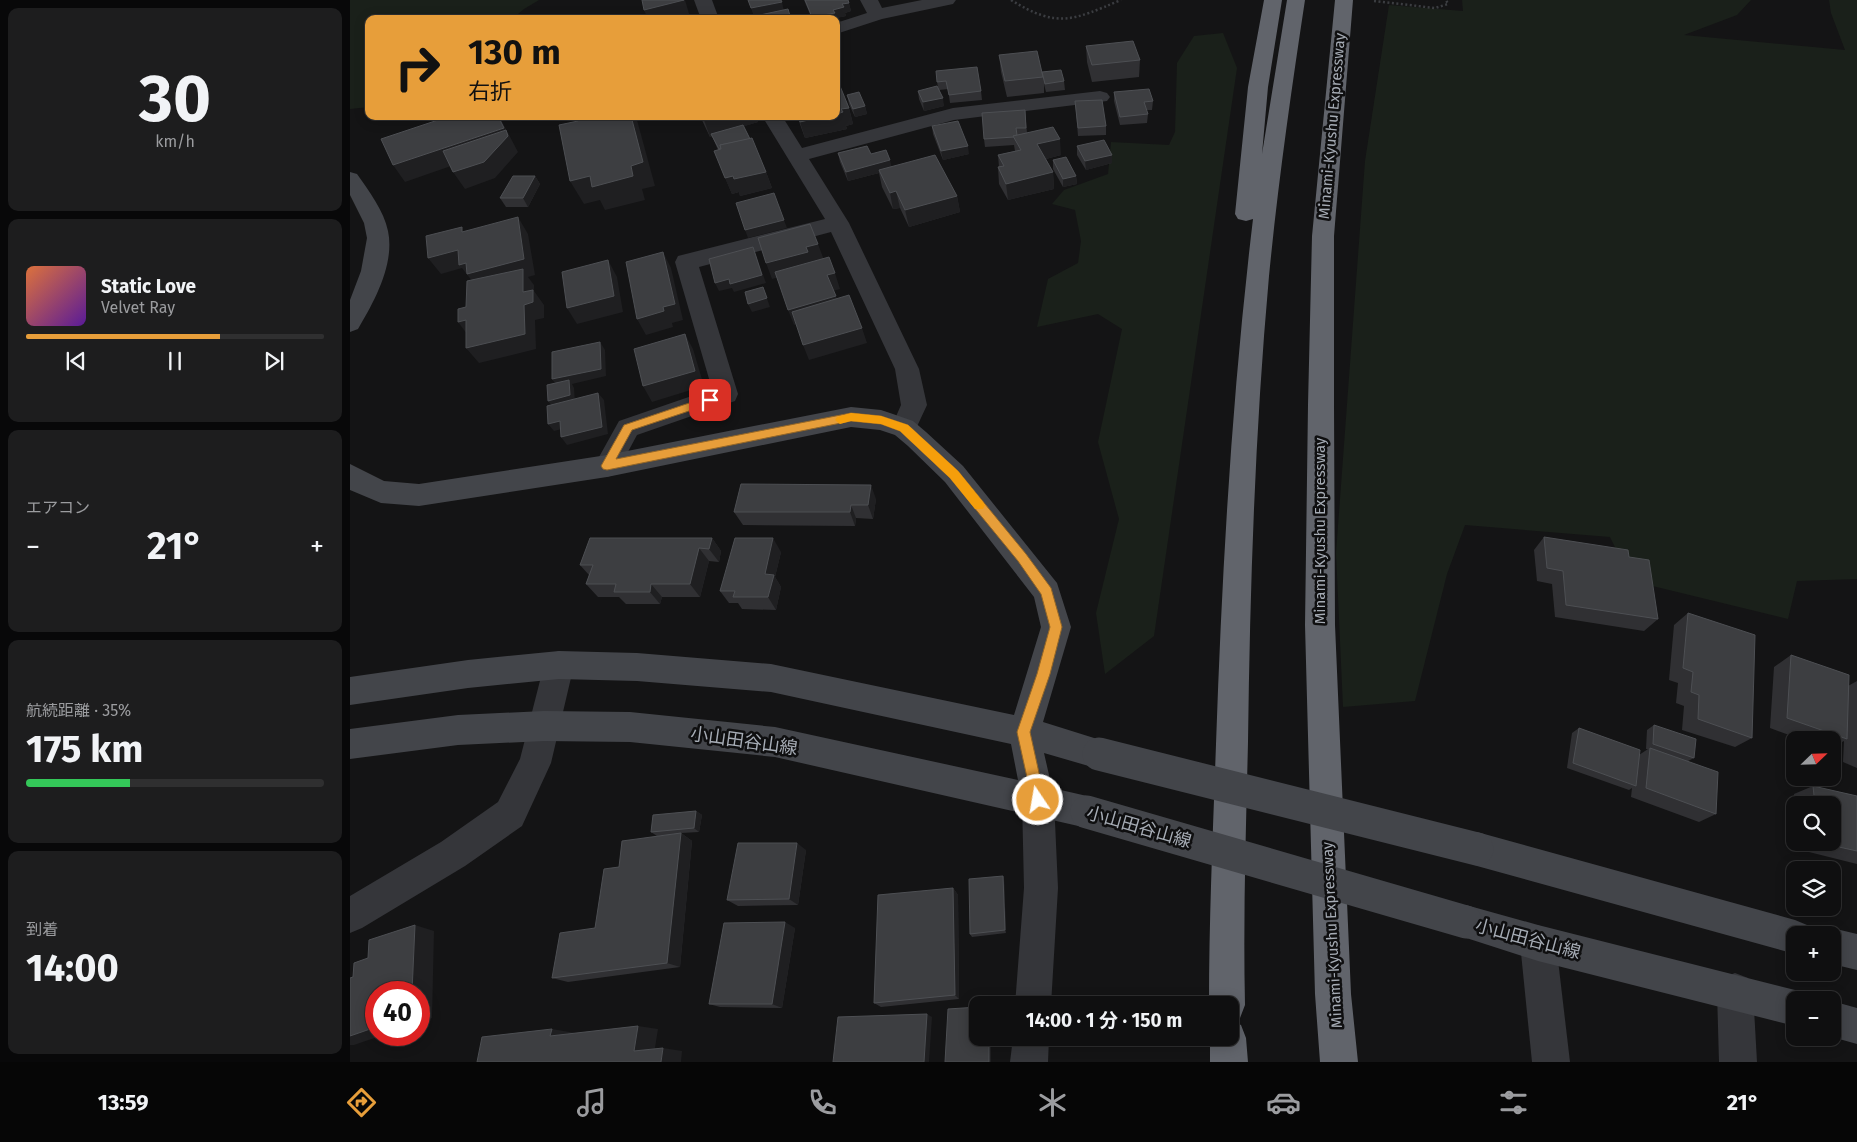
<!DOCTYPE html>
<html lang="ja">
<meta charset="utf-8">
<style>
body{margin:0;font-family:"Fira Sans","Noto Sans JP",sans-serif;background:#1d1d1e;color:#f1f3f6;height:100vh;display:flex;flex-direction:column;font-size:19px;white-space:nowrap}
*{box-sizing:border-box;margin:0}
p{font-size:16px;color:#9b9c9f}
.icon{flex:none;width:28px;height:28px;fill:none;stroke:currentColor;stroke-width:2;stroke-linecap:round;stroke-linejoin:round}
.map{position:relative;flex:1;overflow:hidden}
.drawer{display:flex;flex-direction:column;gap:8px;padding:8px;background:#080809;width:350px}
.drawer>*{flex:none}
.top-card{position:absolute;left:15px;top:15px;width:475px;height:105px;border-radius:10px;box-shadow:0 2px 12px #0003,0 0 0 1px #2f2f30;background:#e79e3a;color:#111;overflow:hidden}
.needle{width:32px;rotate:67deg}
.buttons{position:absolute;left:1436px;top:731px;display:grid;gap:10px}
.buttons a{display:grid;place-items:center;width:55px;height:55px;border-radius:10px;background:#0f0f10;box-shadow:0 2px 12px #0003,0 0 0 1px #2f2f30;font-size:25px}
.speed{position:absolute;left:15px;top:981px;display:flex;gap:10px;font-size:25px;font-weight:700;text-align:center}
.speed>*{display:grid;place-content:center;width:65px;height:65px;border-radius:50%;background:#0f0f10;box-shadow:0 2px 12px #0003,0 0 0 1px #2f2f30;line-height:1}
.speed .limit{border:8px solid #d22;background:#fff;color:#111}
.pin{position:absolute;display:grid;place-items:center;width:42px;height:42px;color:#fff;margin:-21px;border-radius:10px;box-shadow:0 2px 8px #0006}
.me{position:absolute;width:55px;margin:-28px;rotate:348deg;stroke-linejoin:round;filter:drop-shadow(0 0 4px #0008)}
.turn{display:flex;align-items:center;gap:18px;height:105px;padding:0 20px;font-size:22px}
.turn .icon{width:65px;height:65px;stroke-width:2.5}
.turn b{display:block;font-size:35px;line-height:42px}
.big{font-size:38px;font-weight:700;line-height:1.1}
.drawer .widget{flex:1;display:flex;flex-direction:column;justify-content:center;gap:8px;min-width:0;padding:0 18px;border-radius:10px;background:#1d1d1e}
.drawer .dial{align-items:center;gap:0}
.dial b{font-size:65px;line-height:1}
.song{display:flex;align-items:center;gap:15px}
.cover{width:60px;height:60px;border-radius:8px;background:linear-gradient(135deg,hsl(20 70% 55%),hsl(270 70% 35%))}
.played{height:5px;border-radius:2px;background:linear-gradient(90deg,#e79e3a 65%,#2f2f30 65%)}
.keys{display:flex;justify-content:space-around;direction:ltr}
.heat{display:flex;justify-content:space-between;align-items:center;font-size:28px;direction:ltr}
.charge{height:8px;border-radius:4px;background:linear-gradient(90deg,#34c759 35%,#2f2f30 0)}
.trip{position:absolute;left:619px;top:996px;width:270px;height:50px;border-radius:10px;background:#0f0f10;box-shadow:0 2px 12px #0003,0 0 0 1px #2f2f30;font-weight:700;line-height:50px;text-align:center}
.dock{display:flex;height:80px;justify-content:space-around;align-items:center;background:#060606;color:#9b9c9f}
.dock .icon{width:35px;height:35px}
.dock .active{color:#e79e3a}
.dock b{font-size:22px;color:#f1f3f6}
main{display:flex;flex:1;min-height:0}
.map>svg:first-child{display:block}
</style>
<main>
<section class="drawer">
<div class="widget dial"><b>30</b><p>km/h</p></div>
<div class="widget">
<div class="song"><i class="cover"></i><div><b>Static Love</b><p>Velvet Ray</p></div></div>
<div class="played"></div>
<div class="keys"><svg class="icon" aria-label="previous" viewBox="0 0 24 24"><path d="M18 5L8 12l10 7zM5 5v14"/></svg><svg class="icon" aria-label="pause" viewBox="0 0 24 24"><path d="M8 5v14M16 5v14"/></svg><svg class="icon" aria-label="next" viewBox="0 0 24 24"><path d="M6 5l10 7-10 7zM19 5v14"/></svg></div>
</div>
<div class="widget"><p>エアコン</p>
<div class="heat"><a>−</a><b class="big">21°</b><a>+</a></div>
</div>
<div class="widget"><p>航続距離 · 35%</p><b class="big">175 km</b><div class="charge"></div></div>
<div class="widget"><p>到着</p><b class="big">14:00</b></div>
</section>
<div class="map">
<svg width="1507" height="1062" viewBox="0 0 1507 1062">
<rect width="100%" height="100%" fill="#141415"/>
<g fill="#1a201a">
<polygon points="0,0 189,0 174,9 162,19 19,19 19,107 0,109"/>
<polygon points="1112,0 1401,0 1387,15 1334,35 1495,50 1481,13 1479,0 1507,0 1507,579 1447,581 1438,619 1282,581 1260,537 1115,525 1097,574 1065,701 993,707 986,553 1015,161 1039,5 1113,11"/>
<polygon points="873,33 887,68 804,636 755,674 746,613 769,519 748,442 772,329 748,314 687,327 698,279 728,263 731,241 725,210 702,204 714,190 758,174 761,142 819,145 825,132 827,63 844,36"/>
</g>
<g fill="none" stroke-linecap="round" stroke-linejoin="round">
<g stroke="#3b3d41" stroke-width="2.5" stroke-dasharray="2 2.5" stroke-linecap="butt">
<path d="M661 0C708 29 723 20 771 0"/>
<polyline points="1024,1 1085,8 1098,4 1096,0"/>
</g>
<g fill="#35363a" fill-rule="evenodd">
<polygon points="344,0 362,0 369,19 351,19"/>
<polygon points="510,0 528,0 532,8 572,0 606,0 603,4 532,19 486,34 486,23 517,13"/>
<polygon points="750,91 757,93 760,97 757,101 604,120 459,159 499,223 569,369 577,405 563,435 554,438 545,435 541,428 551,405 545,369 481,232 349,267 388,394 385,401 287,435 266,474 257,477 248,474 244,466 269,421 362,389 325,262 328,256 475,219 412,116 432,116 452,148 603,108"/>
<polygon points="209,651 220,655 224,665 201,763 172,826 115,866 12,928 0,933 0,896 91,842 148,802 170,759 194,665 198,655"/>
<polygon points="688,784 699,789 704,800 708,888 701,1005 665,1005 674,888 672,800 677,789"/>
<polygon points="1188,925 1200,931 1206,943 1220,1062 1182,1062 1170,943 1176,931"/>
<polygon points="1385,973 1398,978 1403,991 1407,1062 1369,1062 1367,991 1372,978"/>
<polygon points="663,1038 699,1038 698,1062 660,1062"/>
</g>
<g fill="#43454a" fill-rule="evenodd">
<path d="M0 172 7 174C19 191 34 211 38 231 45 264 24 302 8 329L0 332V300L11 271 17 238 14 223 0 195Z"/>
<polygon points="501,407 531,410 540,413 563,421 576,432 613,466 707,583 721,627 693,722 760,743 765,754 760,765 749,769 694,753 702,788 737,796 749,800 753,812 749,824 737,828 425,757 280,742 194,741 108,745 0,759 0,729 108,715 194,711 280,712 425,727 668,780 661,744 421,692 287,681 209,679 118,688 0,705 0,677 118,660 209,651 287,653 421,664 664,715 691,627 684,597 595,482 558,446 545,435 530,430 501,427 257,477 69,506 31,503 0,490 0,464 34,481 69,484 257,455"/>
<polygon points="1127,832 1445,920 1457,925 1462,935 1445,935 1445,954 1127,866 1115,861 1110,849 1115,837"/>
<polygon points="1116,905 1188,925 1445,990 1458,995 1460,1000 1445,1000 1445,1026 1188,961 1104,934 1099,922 1104,910"/>
<polygon points="1482,928 1507,934 1507,970 1482,964 1482,935 1469,935"/>
<polygon points="1482,1001 1507,1008 1507,1044 1482,1037"/>
</g>
<g fill="#61646b" fill-rule="evenodd">
<path d="M914 0H932L918 87 912 154 937 0H955C941 92 928 184 919 276 905 431 900 586 898 742 896 829 893 917 895 1005L890 1018 882 1021 891 1025 896 1038 898 1062H860V1038H880V1005H859C859 918 863 831 866 744 872 569 882 394 903 219L896 221 888 219 885 214 898 87Z"/>
<polygon points="985,0 1003,0 984,236 984,405 985,625 1001,994 1008,1062 970,1062 965,994 955,625 958,405 962,236"/>
</g>
<g stroke="#43454a" stroke-width="33">
<polyline points="749,754 1127,849"/>
<polyline points="737,812 1116,922"/>
</g>
</g>
<g fill="#303033">
<polygon points="454,0 498,0 501,11 495,13 496,16 486,18 486,19 462,19"/>
<polygon points="736,46 790,60 789,77 742,82 737,62"/>
<polygon points="649,55 714,81 715,90 696,92 694,84 694,93 657,97 651,72"/>
<polygon points="586,71 631,91 632,100 600,103 598,89 589,90 594,106 574,111 569,99 568,91 588,89"/>
<polygon points="764,92 803,101 802,110 796,110 798,114 797,123 770,125 764,101"/>
<polygon points="497,95 515,106 517,114 505,117 499,104"/>
<polygon points="725,101 756,126 756,135 728,136"/>
<polygon points="499,108 503,124 496,126 497,129 455,138 447,116 486,116"/>
<polygon points="675,110 677,133 711,155 696,159 703,172 704,189 658,200 649,184 648,167 649,167 648,155 665,151 664,145 635,147 634,139"/>
<polygon points="350,116 406,116 408,122 394,126 416,172 422,188 390,196 389,192 382,194 364,151 368,150 362,136 360,137"/>
<polygon points="582,126 619,154 593,160 583,134"/>
<polygon points="727,146 762,155 762,163 736,170 727,155"/>
<polygon points="488,153 521,154 542,167 607,196 610,212 559,227 550,208 543,209 532,187 529,173 498,181 490,162"/>
<polygon points="703,160 726,176 727,184 713,187 703,169"/>
<polygon points="185,176 190,184 178,207 156,207 150,198"/>
<polygon points="526,499 523,519 506,518 505,526 393,525 384,512"/>
<polygon points="1194,537 1279,557 1308,619 1294,631 1205,617 1202,584 1187,581 1184,550"/>
<polygon points="362,538 371,551 369,562 359,561 350,597 312,597 310,604 276,604 269,597 248,597 236,584 239,575 230,565"/>
<polygon points="431,552 425,577 431,587 426,610 392,609 388,603 379,603 370,591"/>
<polygon points="1338,613 1402,738 1385,747 1332,730 1334,706 1326,703 1328,683 1319,680 1324,625"/>
<polygon points="1441,655 1498,686 1507,681 1507,768 1493,762 1494,741 1482,747 1482,740 1453,740 1420,728 1424,667"/>
<polygon points="1304,725 1344,758 1338,761 1366,814 1349,822 1281,797 1282,788 1279,790 1217,768 1222,733 1229,728 1289,755 1298,749 1296,749 1297,730"/>
<polygon points="1463,786 1507,796 1507,864 1451,850 1450,842 1482,842 1482,805 1445,805 1444,794"/>
<polygon points="346,811 352,815 349,832 331,833 342,841 330,967 218,982 202,978 245,928 269,867 328,834 307,836 301,832"/>
<polygon points="456,850 448,905 388,906 377,900"/>
<polygon points="653,876 654,879 656,933 622,937 620,934"/>
<polygon points="603,888 608,895 609,999 531,1007 524,1003"/>
<polygon points="445,928 432,1008 370,1007 359,1004"/>
</g>
<g fill="#1f1f21">
<polygon points="334,0 335,0 340,17 332,19 298,19 294,10"/>
<polygon points="432,2 434,11 404,17 401,8"/>
<polygon points="499,3 501,11 495,13 496,16 486,18 486,19 463,19 462,17 483,10 492,4"/>
<polygon points="593,98 594,106 574,111 573,102"/>
<polygon points="515,106 517,114 505,117 503,109"/>
<polygon points="499,108 503,124 496,126 497,129 455,138 450,122 475,116 486,116 486,114 491,109"/>
<polygon points="148,116 149,116 168,152 145,178 115,189 103,172 144,151 55,182 43,165"/>
<polygon points="281,116 285,116 287,120 305,186 292,189 295,200 255,210 250,200 234,204 220,181 281,166"/>
<polygon points="366,116 406,116 408,122 360,137 354,120"/>
<polygon points="710,139 711,155 688,161 687,144"/>
<polygon points="618,146 619,154 593,160 591,151"/>
<polygon points="762,155 762,163 736,170 735,161"/>
<polygon points="540,160 542,169 529,170 529,173 498,181 496,172"/>
<polygon points="416,172 422,188 390,196 389,192 382,194 375,178 383,176"/>
<polygon points="703,172 704,189 658,200 656,184"/>
<polygon points="185,176 190,184 178,207 173,198"/>
<polygon points="726,176 727,184 713,187 713,179"/>
<polygon points="546,191 550,208 543,209 540,193"/>
<polygon points="607,196 610,212 559,227 555,210"/>
<polygon points="168,217 178,234 185,275 178,277 184,285 184,291 194,305 194,318 185,320 186,349 129,363 116,348 129,290 112,268 91,274 78,258 108,250"/>
<polygon points="434,220 437,228 398,238 395,230"/>
<polygon points="468,244 474,260 464,268 422,279 416,263 456,247"/>
<polygon points="403,247 416,283 384,292 382,288 369,291 365,283"/>
<polygon points="313,252 321,268 333,320 322,323 323,327 296,335 287,319 313,307"/>
<polygon points="258,260 267,277 273,312 227,324 217,308"/>
<polygon points="485,273 490,289 483,291 477,275"/>
<polygon points="413,287 420,307 402,312 398,304"/>
<polygon points="486,296 491,312 444,325 438,310"/>
<polygon points="116,320 120,338 108,322"/>
<polygon points="512,328 517,343 459,360 453,345"/>
<polygon points="335,334 343,349 354,386 302,402 293,386"/>
<polygon points="250,342 255,350 256,376 222,384 224,388 225,403 204,408 198,401 208,387 202,379"/>
<polygon points="248,393 254,400 258,434 217,445 211,437"/>
<polygon points="210,421 216,428 204,431 198,424"/>
<polygon points="521,485 526,499 523,519 518,505"/>
<polygon points="501,505 506,518 505,526 500,512"/>
<polygon points="362,538 371,551 369,562 359,549"/>
<polygon points="423,538 431,552 425,577 431,587 426,610 418,597 415,574"/>
<polygon points="349,548 359,561 350,597 340,584"/>
<polygon points="301,584 312,597 310,604 300,592"/>
<polygon points="346,811 352,815 349,832 344,828"/>
<polygon points="331,833 342,841 330,967 317,963"/>
<polygon points="447,843 456,850 448,905 439,899"/>
<polygon points="653,876 654,879 656,933 655,930"/>
<polygon points="603,888 608,895 609,999 605,995"/>
<polygon points="435,922 445,928 432,1008 422,1004"/>
<polygon points="65,925 84,931 82,1018 69,1023 69,992 62,992"/>
<polygon points="577,1014 582,1017 579,1062 574,1062"/>
<polygon points="288,1026 308,1029 304,1054 284,1051"/>
<polygon points="26,1027 26,1035 33,1035 4,1045 0,1045 0,1036"/>
<polygon points="202,1029 225,1033 200,1036"/>
<rect x="639" y="1038" width="2" height="24"/>
<polygon points="313,1048 332,1051 331,1062 311,1062"/>
</g>
<g fill="#3d3e41" stroke="#4d4f53">
<polygon points="292,0 334,0 294,10"/>
<polygon points="398,0 431,0 432,2 401,8"/>
<polygon points="455,0 498,0 499,3 492,4 494,7 483,10 485,13 462,17"/>
<polygon points="438,9 441,19 411,19 410,15"/>
<polygon points="783,41 790,60 742,65 736,46"/>
<polygon points="687,51 693,77 655,81 649,55"/>
<polygon points="627,67 631,91 599,95 596,81 587,82 586,71"/>
<polygon points="711,70 714,81 695,84 692,72"/>
<polygon points="490,86 499,108 491,109 493,112 486,114 486,87"/>
<polygon points="587,86 593,98 573,102 568,91"/>
<polygon points="799,89 803,101 794,102 798,114 770,117 764,92"/>
<polygon points="509,92 515,106 503,109 497,95"/>
<polygon points="752,100 756,126 728,128 725,101"/>
<polygon points="675,110 676,128 666,128 667,135 663,136 664,137 634,139 632,113"/>
<polygon points="100,116 148,116 154,128 43,165 31,139"/>
<polygon points="227,116 281,116 293,162 281,166 283,176 242,187 240,176 220,181 209,125 228,121"/>
<polygon points="352,116 366,116 354,120"/>
<polygon points="448,116 475,116 450,122"/>
<polygon points="608,121 618,146 591,151 582,126"/>
<polygon points="393,125 400,139 370,145 371,148 369,149 361,134"/>
<polygon points="703,127 710,139 687,144 703,172 656,184 648,167 654,166 648,155 671,150 663,136"/>
<polygon points="156,130 158,136 134,162 103,172 93,151"/>
<polygon points="402,138 416,172 384,179 383,176 375,178 364,151 371,149 370,145"/>
<polygon points="754,140 762,155 735,161 727,146"/>
<polygon points="517,146 521,154 536,150 540,160 496,172 488,153"/>
<polygon points="585,155 607,196 555,210 546,191 540,193 529,170"/>
<polygon points="716,157 726,176 713,179 703,160"/>
<polygon points="163,176 185,176 173,198 150,198"/>
<polygon points="424,193 434,220 395,230 386,203"/>
<polygon points="168,217 174,259 117,274 116,263 109,265 108,250 78,258 76,236 112,227 112,232"/>
<polygon points="460,224 468,244 456,247 458,252 416,263 408,238"/>
<polygon points="403,247 412,275 380,284 379,279 365,283 359,259"/>
<polygon points="313,252 325,304 313,307 314,311 287,319 276,262"/>
<polygon points="479,257 485,273 477,275 486,296 438,310 425,272"/>
<polygon points="258,260 264,296 217,308 212,272"/>
<polygon points="173,269 173,292 183,290 183,302 174,305 175,334 116,348 116,320 108,322 108,309 116,307 117,281"/>
<polygon points="413,287 417,298 398,304 395,292"/>
<polygon points="499,295 512,328 453,345 442,312"/>
<polygon points="335,334 345,371 293,386 284,349"/>
<polygon points="250,342 251,369 202,379 202,352"/>
<polygon points="219,380 220,395 198,401 197,385"/>
<polygon points="248,393 252,427 211,437 210,421 198,424 197,406"/>
<polygon points="391,484 521,485 518,505 501,505 500,512 384,512"/>
<polygon points="1194,537 1278,550 1279,557 1299,560 1308,619 1216,605 1213,571 1197,568"/>
<polygon points="240,538 362,538 359,549 349,548 340,584 301,584 300,592 264,592 266,584 236,584 243,565 230,565"/>
<polygon points="385,538 423,538 415,574 424,575 418,597 383,597 385,591 370,591"/>
<polygon points="1338,613 1405,635 1402,738 1348,719 1349,695 1341,692 1343,672 1333,668"/>
<polygon points="1441,655 1499,675 1497,739 1437,718"/>
<polygon points="1304,725 1346,739 1344,758 1303,744"/>
<polygon points="1229,728 1290,750 1286,786 1223,763"/>
<polygon points="1300,748 1368,772 1366,814 1296,788"/>
<polygon points="1463,786 1507,796 1507,851 1471,843 1482,842 1482,805 1465,805"/>
<polygon points="346,811 344,828 301,832 303,815"/>
<polygon points="331,833 317,963 202,978 210,933 245,928 254,869 269,867 272,841"/>
<polygon points="388,843 447,843 439,899 377,900"/>
<polygon points="653,876 655,930 620,934 619,879"/>
<polygon points="603,888 605,995 524,1003 528,895"/>
<polygon points="435,922 422,1004 359,1004 374,923"/>
<polygon points="65,925 62,992 26,992 26,1027 0,1036 0,978 3,977 4,963 18,958 19,940"/>
<polygon points="628,1007 628,1038 639,1038 639,1062 595,1062 598,1009"/>
<polygon points="577,1014 574,1062 483,1062 488,1017"/>
<polygon points="288,1026 284,1051 313,1048 311,1062 127,1062 132,1037 202,1029 200,1036"/>
</g>
<polygon fill="#e79e3a" stroke="#966726" points="360,396 363,397 365,400 363,403 282,430 266,459 501,413 531,416 558,425 608,471 676,554 701,588 712,627 700,674 680,732 695,800 693,805 688,807 684,805 682,800 667,732 687,674 700,627 691,594 668,561 600,478 550,431 531,424 501,421 257,470 253,469 251,466 274,425"/>
<polygon fill="#f59e0b" points="501,413 531,416 558,425 608,471 633,502 635,505 633,509 625,509 600,478 550,431 531,424 501,421 490,424 485,420 487,417"/>
<g text-anchor="middle" stroke-width="5" stroke-linejoin="round" paint-order="stroke">
<g font-size="15" fill="#a6acb5" stroke="#0f0f10">
<text transform="translate(982 126) rotate(-85)" y="5">Minami-Kyushu Expressway</text>
<text transform="translate(970 531) rotate(-90)" y="5">Minami-Kyushu Expressway</text>
<text transform="translate(982 935) rotate(-93)" y="5">Minami-Kyushu Expressway</text>
</g>
<g font-size="18" fill="#a6acb5" stroke="#0f0f10">
<text transform="translate(394 741) rotate(8)" y="6">小山田谷山線</text>
<text transform="translate(789 827) rotate(16)" y="6">小山田谷山線</text>
<text transform="translate(1178 939) rotate(15)" y="6">小山田谷山線</text>
</g>
</g>
</svg>
<div class="buttons">
<a><svg class="needle" viewBox="-14 -14 28 28"><path d="M0-13l5 13h-10z" fill="#e53935"/><path d="M0 13l5-13h-10z" fill="#9b9c9f"/></svg></a>
<a><svg class="icon" aria-label="search" viewBox="0 0 24 24"><circle cx="10" cy="10" r="6"/><path d="M15 15l6 6"/></svg></a>
<a><svg class="icon" aria-label="layers" viewBox="0 0 24 24"><path d="M12 4l9 5-9 5-9-5zM3 14l9 5 9-5"/></svg></a>
<a>+</a>
<a>−</a>
</div>
<div class="speed"><div class="limit">40</div></div>
<div class="pin" style="left:360px;top:400px;background:#d93025"><svg class="icon" aria-label="arrive" viewBox="0 0 24 24"><path d="M6 21V4h12l-3 4 3 4H6"/></svg></div>
<svg class="me" style="left:688px;top:800px" viewBox="-20 -20 40 40"><circle r="17" fill="#e79e3a" stroke="#fff" stroke-width="3"/><path d="M0-11L8 9 0 5-8 9z" fill="#fff"/></svg>
<div class="trip">14:00 · 1 分 · 150 m</div>
<div class="top-card">
<div class="turn"><svg class="icon" aria-label="right" viewBox="0 0 24 24"><path d="M7 20v-9h11M14 6l5 5-5 5"/></svg><div><b>130 m</b>右折</div></div>
</div>
</div>
</main>
<nav class="dock">
<b>13:59</b>
<svg class="icon active" aria-label="directions" viewBox="0 0 24 24"><path d="M12 3l9 9-9 9-9-9zM9 14v-3h6M13 9l2 2-2 2"/></svg>
<svg class="icon" aria-label="music" viewBox="0 0 24 24"><path d="M9 18V5l10-2v13"/><circle cx="6" cy="18" r="3"/><circle cx="16" cy="16" r="3"/></svg>
<svg class="icon" aria-label="phone" viewBox="0 0 24 24"><path d="M5 4h4l2 5-3 2q2 4 5 5l2-3 5 2v4C11 20 4 13 5 4z"/></svg>
<svg class="icon" aria-label="climate" viewBox="0 0 24 24"><path d="M12 3v18M4 7l16 10M4 17L20 7"/></svg>
<svg class="icon" aria-label="car" viewBox="0 0 24 24"><path d="M5 17H2v-5l4-1 3-4h7l3 4 3 1v5h-3M9 17h6M6 11h13"/><circle cx="7" cy="17" r="2"/><circle cx="17" cy="17" r="2"/></svg>
<svg class="icon" aria-label="filters" viewBox="0 0 24 24"><path d="M4 7h16M4 17h16"/><circle cx="9" cy="7" r="2"/><circle cx="15" cy="17" r="2"/></svg>
<b>21°</b>
</nav>
